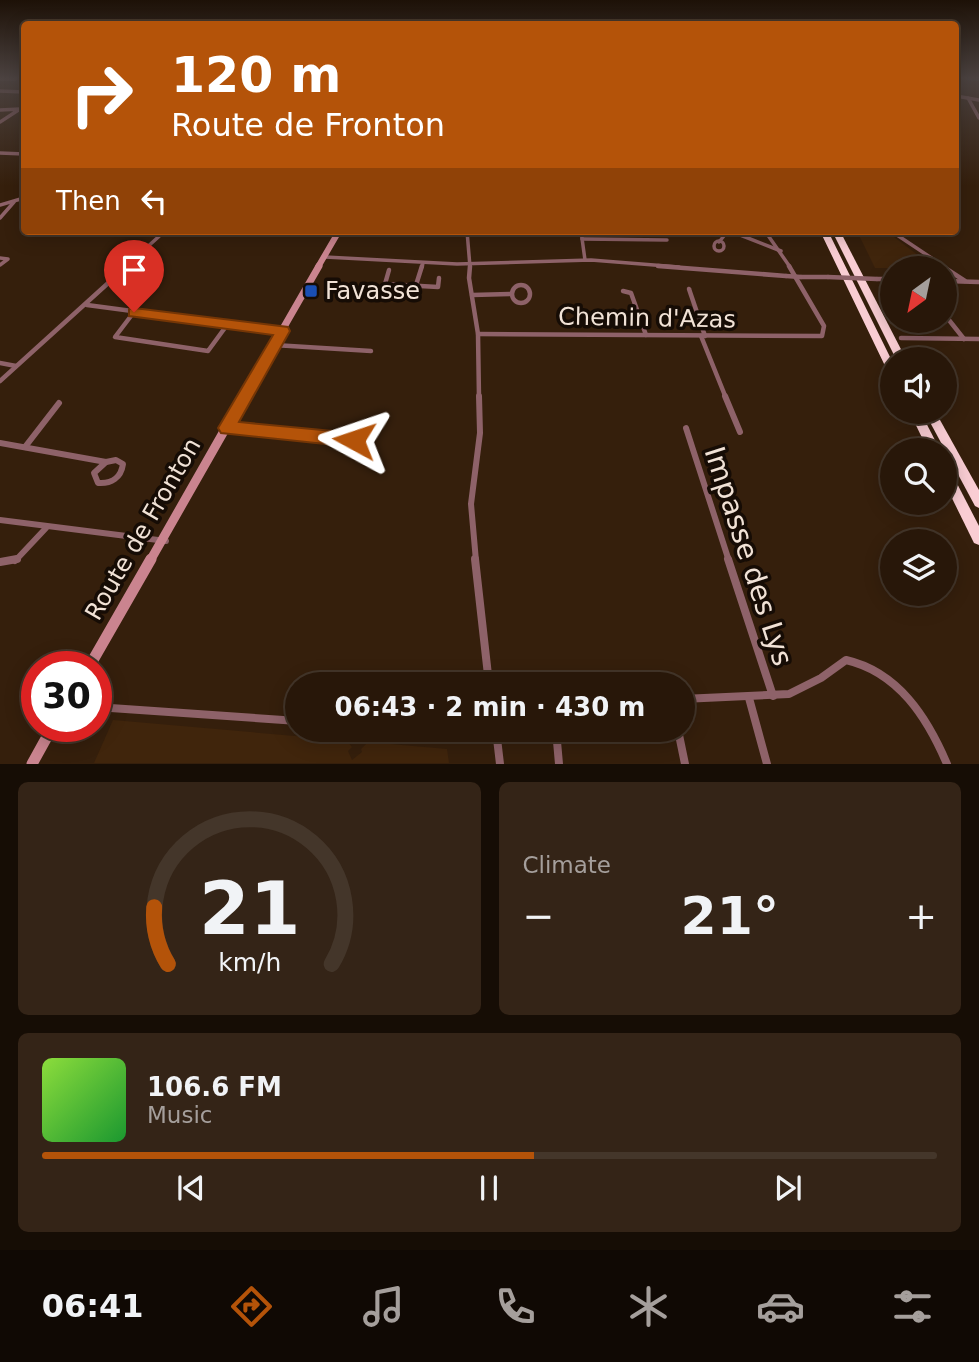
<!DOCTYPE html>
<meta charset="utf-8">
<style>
body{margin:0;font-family:"DejaVu Sans",sans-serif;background:#342417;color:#f1f3f6;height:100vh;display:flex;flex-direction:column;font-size:26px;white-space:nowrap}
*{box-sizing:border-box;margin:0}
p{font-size:23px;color:#a59f9c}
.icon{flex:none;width:38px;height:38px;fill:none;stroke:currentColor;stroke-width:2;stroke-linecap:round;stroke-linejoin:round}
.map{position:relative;height:764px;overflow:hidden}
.side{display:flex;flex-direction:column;gap:18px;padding:18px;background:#160d05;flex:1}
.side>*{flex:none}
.guide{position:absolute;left:21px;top:21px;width:938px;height:214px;border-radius:7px;box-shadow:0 4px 18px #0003,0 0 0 2px #44362a;background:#b45309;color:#fff;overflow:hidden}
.needle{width:46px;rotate:213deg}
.buttons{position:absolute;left:880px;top:256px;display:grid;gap:14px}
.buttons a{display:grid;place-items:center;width:77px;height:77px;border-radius:50%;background:#281709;box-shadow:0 4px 18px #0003,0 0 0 2px #44362a;font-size:35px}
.speed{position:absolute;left:21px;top:651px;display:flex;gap:14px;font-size:35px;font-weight:700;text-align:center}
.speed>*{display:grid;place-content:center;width:91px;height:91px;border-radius:50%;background:#281709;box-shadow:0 4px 18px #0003,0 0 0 2px #44362a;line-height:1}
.speed .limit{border:10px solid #d22;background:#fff;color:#111}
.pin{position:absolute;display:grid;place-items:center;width:60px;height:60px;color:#fff;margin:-72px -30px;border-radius:50% 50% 50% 0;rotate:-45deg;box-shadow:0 0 7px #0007}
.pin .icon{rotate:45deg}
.me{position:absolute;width:77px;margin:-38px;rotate:275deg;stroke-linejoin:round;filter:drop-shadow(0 0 5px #0008)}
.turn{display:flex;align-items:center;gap:24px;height:147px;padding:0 35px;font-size:32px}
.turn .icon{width:91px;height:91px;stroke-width:2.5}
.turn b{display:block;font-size:49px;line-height:60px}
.then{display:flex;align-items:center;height:66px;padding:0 35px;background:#0003;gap:14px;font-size:26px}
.big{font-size:52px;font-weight:700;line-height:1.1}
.side .widget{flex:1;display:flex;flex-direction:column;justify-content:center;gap:10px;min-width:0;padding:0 24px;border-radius:10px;background:#342417}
.side .dial{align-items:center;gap:0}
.dial svg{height:182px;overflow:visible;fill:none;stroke:#44362a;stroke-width:7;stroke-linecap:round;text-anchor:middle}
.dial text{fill:#f1f3f6;stroke:none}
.song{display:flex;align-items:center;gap:21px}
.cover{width:84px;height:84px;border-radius:10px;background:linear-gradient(135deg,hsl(90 70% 55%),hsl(130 70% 35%))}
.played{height:7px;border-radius:4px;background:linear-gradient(90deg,#b45309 55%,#44362a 55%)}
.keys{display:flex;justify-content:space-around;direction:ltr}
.heat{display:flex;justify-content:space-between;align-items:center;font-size:38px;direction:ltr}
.side .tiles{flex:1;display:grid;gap:18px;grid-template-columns:1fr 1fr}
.widget:last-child{grid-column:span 2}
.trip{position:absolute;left:285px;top:672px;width:410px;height:70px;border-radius:35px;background:#281709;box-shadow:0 4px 18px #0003,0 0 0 2px #44362a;font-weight:700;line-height:70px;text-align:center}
.tab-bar{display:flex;height:112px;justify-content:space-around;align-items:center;background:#100904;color:#a59f9c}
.tab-bar .icon{width:49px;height:49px}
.tab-bar .on{color:#b45309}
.tab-bar b{font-size:32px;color:#f1f3f6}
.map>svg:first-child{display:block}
</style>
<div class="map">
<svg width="979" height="764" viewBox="0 0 979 764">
<rect width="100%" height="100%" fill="#351f0c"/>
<g fill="#40250c">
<polygon points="857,231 886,231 935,268 875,268"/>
<polygon points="113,720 318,738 319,741 346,740 352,747 348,751 352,760 362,752 361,749 368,742 447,749 449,763 94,763"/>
</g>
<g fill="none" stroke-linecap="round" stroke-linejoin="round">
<polyline stroke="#21606f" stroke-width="2" points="967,79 979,80"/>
<g stroke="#8e6269" stroke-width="3.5">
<polyline points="0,79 15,79"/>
<polyline points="0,91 24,92"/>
<polyline points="956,96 979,100"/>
<polyline points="968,98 979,118"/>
<polyline points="0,110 20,109 0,122"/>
<polyline points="0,153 24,154"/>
<polyline points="0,205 24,198"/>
<polyline points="0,218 14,202"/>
<polyline points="176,231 193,231"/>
<polyline points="198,231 208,231"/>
<polyline points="467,231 470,267"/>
<polyline points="581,231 585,260"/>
<polyline points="730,231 781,251"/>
<polyline points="765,231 790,267"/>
<polyline points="891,231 945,267"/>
<polyline points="338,233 453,234"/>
<polyline points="582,239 667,240"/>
<circle cx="719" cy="246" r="5"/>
<polyline points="719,242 728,231"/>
<polyline points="325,257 457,264 591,260 679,267"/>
<polyline points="0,258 8,259 0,265"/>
<polyline points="125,267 165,231"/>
<polyline points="422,267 423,263"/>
</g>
<g stroke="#8e6269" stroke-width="4.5">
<polyline points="470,266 469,278 478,334 479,398"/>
<polyline points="658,266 786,276"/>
<polyline points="942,266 965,281"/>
<polyline points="389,270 385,284 438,287 439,278"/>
<polyline points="801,277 828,277"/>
<polyline points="877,279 892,279"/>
<polyline points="945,281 979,282"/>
<circle cx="521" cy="294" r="9"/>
<polyline points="416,285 422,266"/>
<polyline points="689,289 705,336"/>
<polyline points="623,291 631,293 646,335"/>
<polyline points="472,295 510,294"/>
<polyline points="87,305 283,331"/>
<polyline points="134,312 115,337 208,351 227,325"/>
<polyline points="945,315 964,339"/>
<polyline points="478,334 822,336 824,326 789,266"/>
<polyline points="701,336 726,398"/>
<polyline points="901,338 979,339"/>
<polyline points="274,345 371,351"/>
<polyline points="0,363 16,366"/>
<polyline points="0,381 127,266"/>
</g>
<g stroke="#8e6269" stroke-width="6">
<polyline points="725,396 740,432"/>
<polyline points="227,428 354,440"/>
<polyline points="686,428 729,561"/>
<polyline points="0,443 106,462"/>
<polyline points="25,447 59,403"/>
<path d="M116 460 123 464C121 478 111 484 98 483L94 473 106 462Z"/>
<polyline points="0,520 166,541"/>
<polyline points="15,561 46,528"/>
<polyline points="476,561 471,504 480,433 479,396"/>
</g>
<g stroke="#8e6269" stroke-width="8">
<polyline points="475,559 489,684"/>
<polyline points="728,559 773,696"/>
<polyline points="0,562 17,559"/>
<polyline points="749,698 767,764"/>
<path d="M682 699 789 694 821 678 846 660C898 672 927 717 947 764"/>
<polyline points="96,707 298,721"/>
<polyline points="420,730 467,730"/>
<polyline points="496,730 500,764"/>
<polyline points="556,730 559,764"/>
<polyline points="678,730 685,764"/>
<polyline points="452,732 461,737 497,740"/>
</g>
<polyline stroke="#ca848f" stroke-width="6" points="318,267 339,231"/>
<polyline stroke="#ca848f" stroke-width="7" points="243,398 319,266"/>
<polyline stroke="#ca848f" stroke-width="9" points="150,561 244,396"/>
<g stroke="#ca848f" stroke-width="11">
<polyline points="89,667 151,559"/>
<polyline points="32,764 53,726"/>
</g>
<g fill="#f9cdd3" fill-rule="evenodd">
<polygon points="820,231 828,231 892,361 892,374 888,373 887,370"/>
<polygon points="832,231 840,231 906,359 896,359"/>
<polygon points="909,411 920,411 940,450 928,450"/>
<polygon points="924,411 935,411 979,490 979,508 975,506"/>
<polygon points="945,467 949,468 979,526 979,545 974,543 945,484"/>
</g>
<g stroke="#8e6269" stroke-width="4.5">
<polyline points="786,276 801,277"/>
<polyline points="828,277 877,279"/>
</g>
</g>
<linearGradient id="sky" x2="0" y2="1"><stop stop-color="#1d1107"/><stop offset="0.42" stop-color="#4b4240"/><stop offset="1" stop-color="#4b4240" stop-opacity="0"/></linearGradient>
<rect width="979" height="186" fill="url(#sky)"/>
<polygon fill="#b45309" stroke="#753606" stroke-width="2" points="134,308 288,327 290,331 239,422 354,433 360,435 363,440 360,445 354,447 221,433 218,428 221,423 273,335 129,316 129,309"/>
<rect fill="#1a4fb4" stroke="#160c05" stroke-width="2.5" x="304" y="284" width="14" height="14" rx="3.5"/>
<g text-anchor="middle" stroke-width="7" stroke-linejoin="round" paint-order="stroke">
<g font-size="24" fill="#f1e2d6" stroke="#160c05" text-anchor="start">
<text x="325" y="299">Favasse</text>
</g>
<g font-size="24" fill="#f1e2d6" stroke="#160c05">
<text transform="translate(647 318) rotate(1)" y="8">Chemin d'Azas</text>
<text transform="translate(143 529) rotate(-60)" y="8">Route de Fronton</text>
</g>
<g font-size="28" fill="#f1e2d6" stroke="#160c05">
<text transform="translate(749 556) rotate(72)" y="10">Impasse des Lys</text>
</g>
</g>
</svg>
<div class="buttons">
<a><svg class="needle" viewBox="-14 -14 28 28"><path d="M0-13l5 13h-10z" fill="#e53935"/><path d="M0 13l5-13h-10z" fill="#a59f9c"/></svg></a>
<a><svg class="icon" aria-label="sound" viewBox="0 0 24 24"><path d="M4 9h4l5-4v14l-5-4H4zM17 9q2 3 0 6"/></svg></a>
<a><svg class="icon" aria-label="search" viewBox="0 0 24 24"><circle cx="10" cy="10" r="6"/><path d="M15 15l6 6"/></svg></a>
<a><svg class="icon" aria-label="layers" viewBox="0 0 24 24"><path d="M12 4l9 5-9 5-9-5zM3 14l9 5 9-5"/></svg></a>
</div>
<div class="speed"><div class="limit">30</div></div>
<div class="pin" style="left:134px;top:312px;background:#d93025"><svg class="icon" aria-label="arrive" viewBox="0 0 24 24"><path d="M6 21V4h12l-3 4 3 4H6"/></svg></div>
<svg class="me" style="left:354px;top:440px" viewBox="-20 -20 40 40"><path d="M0-17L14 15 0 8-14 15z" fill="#b45309" stroke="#fff" stroke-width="4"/></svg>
<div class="trip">06:43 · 2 min · 430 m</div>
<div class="guide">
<div class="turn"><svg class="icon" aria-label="right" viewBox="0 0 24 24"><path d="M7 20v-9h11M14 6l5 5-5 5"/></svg><div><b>120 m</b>Route de Fronton</div></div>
<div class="then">Then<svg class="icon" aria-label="left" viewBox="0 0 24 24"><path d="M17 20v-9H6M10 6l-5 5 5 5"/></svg></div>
</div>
</div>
<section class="side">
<div class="tiles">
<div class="widget dial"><svg viewBox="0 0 100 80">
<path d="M14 69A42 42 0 1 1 86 69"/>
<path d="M14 69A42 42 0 0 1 8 44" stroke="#b45309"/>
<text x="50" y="56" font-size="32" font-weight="700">21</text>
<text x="50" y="72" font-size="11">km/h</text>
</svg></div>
<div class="widget"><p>Climate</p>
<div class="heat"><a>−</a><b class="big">21°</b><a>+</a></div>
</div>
<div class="widget">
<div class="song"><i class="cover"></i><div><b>106.6 FM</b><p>Music</p></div></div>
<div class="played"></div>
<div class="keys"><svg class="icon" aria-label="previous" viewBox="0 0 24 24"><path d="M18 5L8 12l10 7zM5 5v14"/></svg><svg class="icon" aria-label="pause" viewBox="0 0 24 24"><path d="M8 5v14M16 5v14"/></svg><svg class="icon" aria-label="next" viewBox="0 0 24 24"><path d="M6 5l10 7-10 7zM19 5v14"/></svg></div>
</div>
</div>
</section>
<nav class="tab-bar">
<b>06:41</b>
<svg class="icon on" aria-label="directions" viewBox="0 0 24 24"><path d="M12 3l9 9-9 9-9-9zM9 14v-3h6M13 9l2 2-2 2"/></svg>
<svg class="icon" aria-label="music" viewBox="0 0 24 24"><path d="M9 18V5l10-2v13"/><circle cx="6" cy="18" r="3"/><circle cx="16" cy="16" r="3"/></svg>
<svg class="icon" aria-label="phone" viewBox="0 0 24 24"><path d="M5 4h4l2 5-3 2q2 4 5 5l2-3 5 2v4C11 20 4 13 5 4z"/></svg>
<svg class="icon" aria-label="climate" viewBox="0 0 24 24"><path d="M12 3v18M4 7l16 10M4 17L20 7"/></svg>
<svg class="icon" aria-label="car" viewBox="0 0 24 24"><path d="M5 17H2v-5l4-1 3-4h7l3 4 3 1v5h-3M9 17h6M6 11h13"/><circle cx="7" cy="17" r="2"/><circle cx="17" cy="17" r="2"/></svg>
<svg class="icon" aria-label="filters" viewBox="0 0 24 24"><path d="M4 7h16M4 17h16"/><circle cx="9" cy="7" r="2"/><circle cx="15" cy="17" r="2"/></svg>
</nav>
